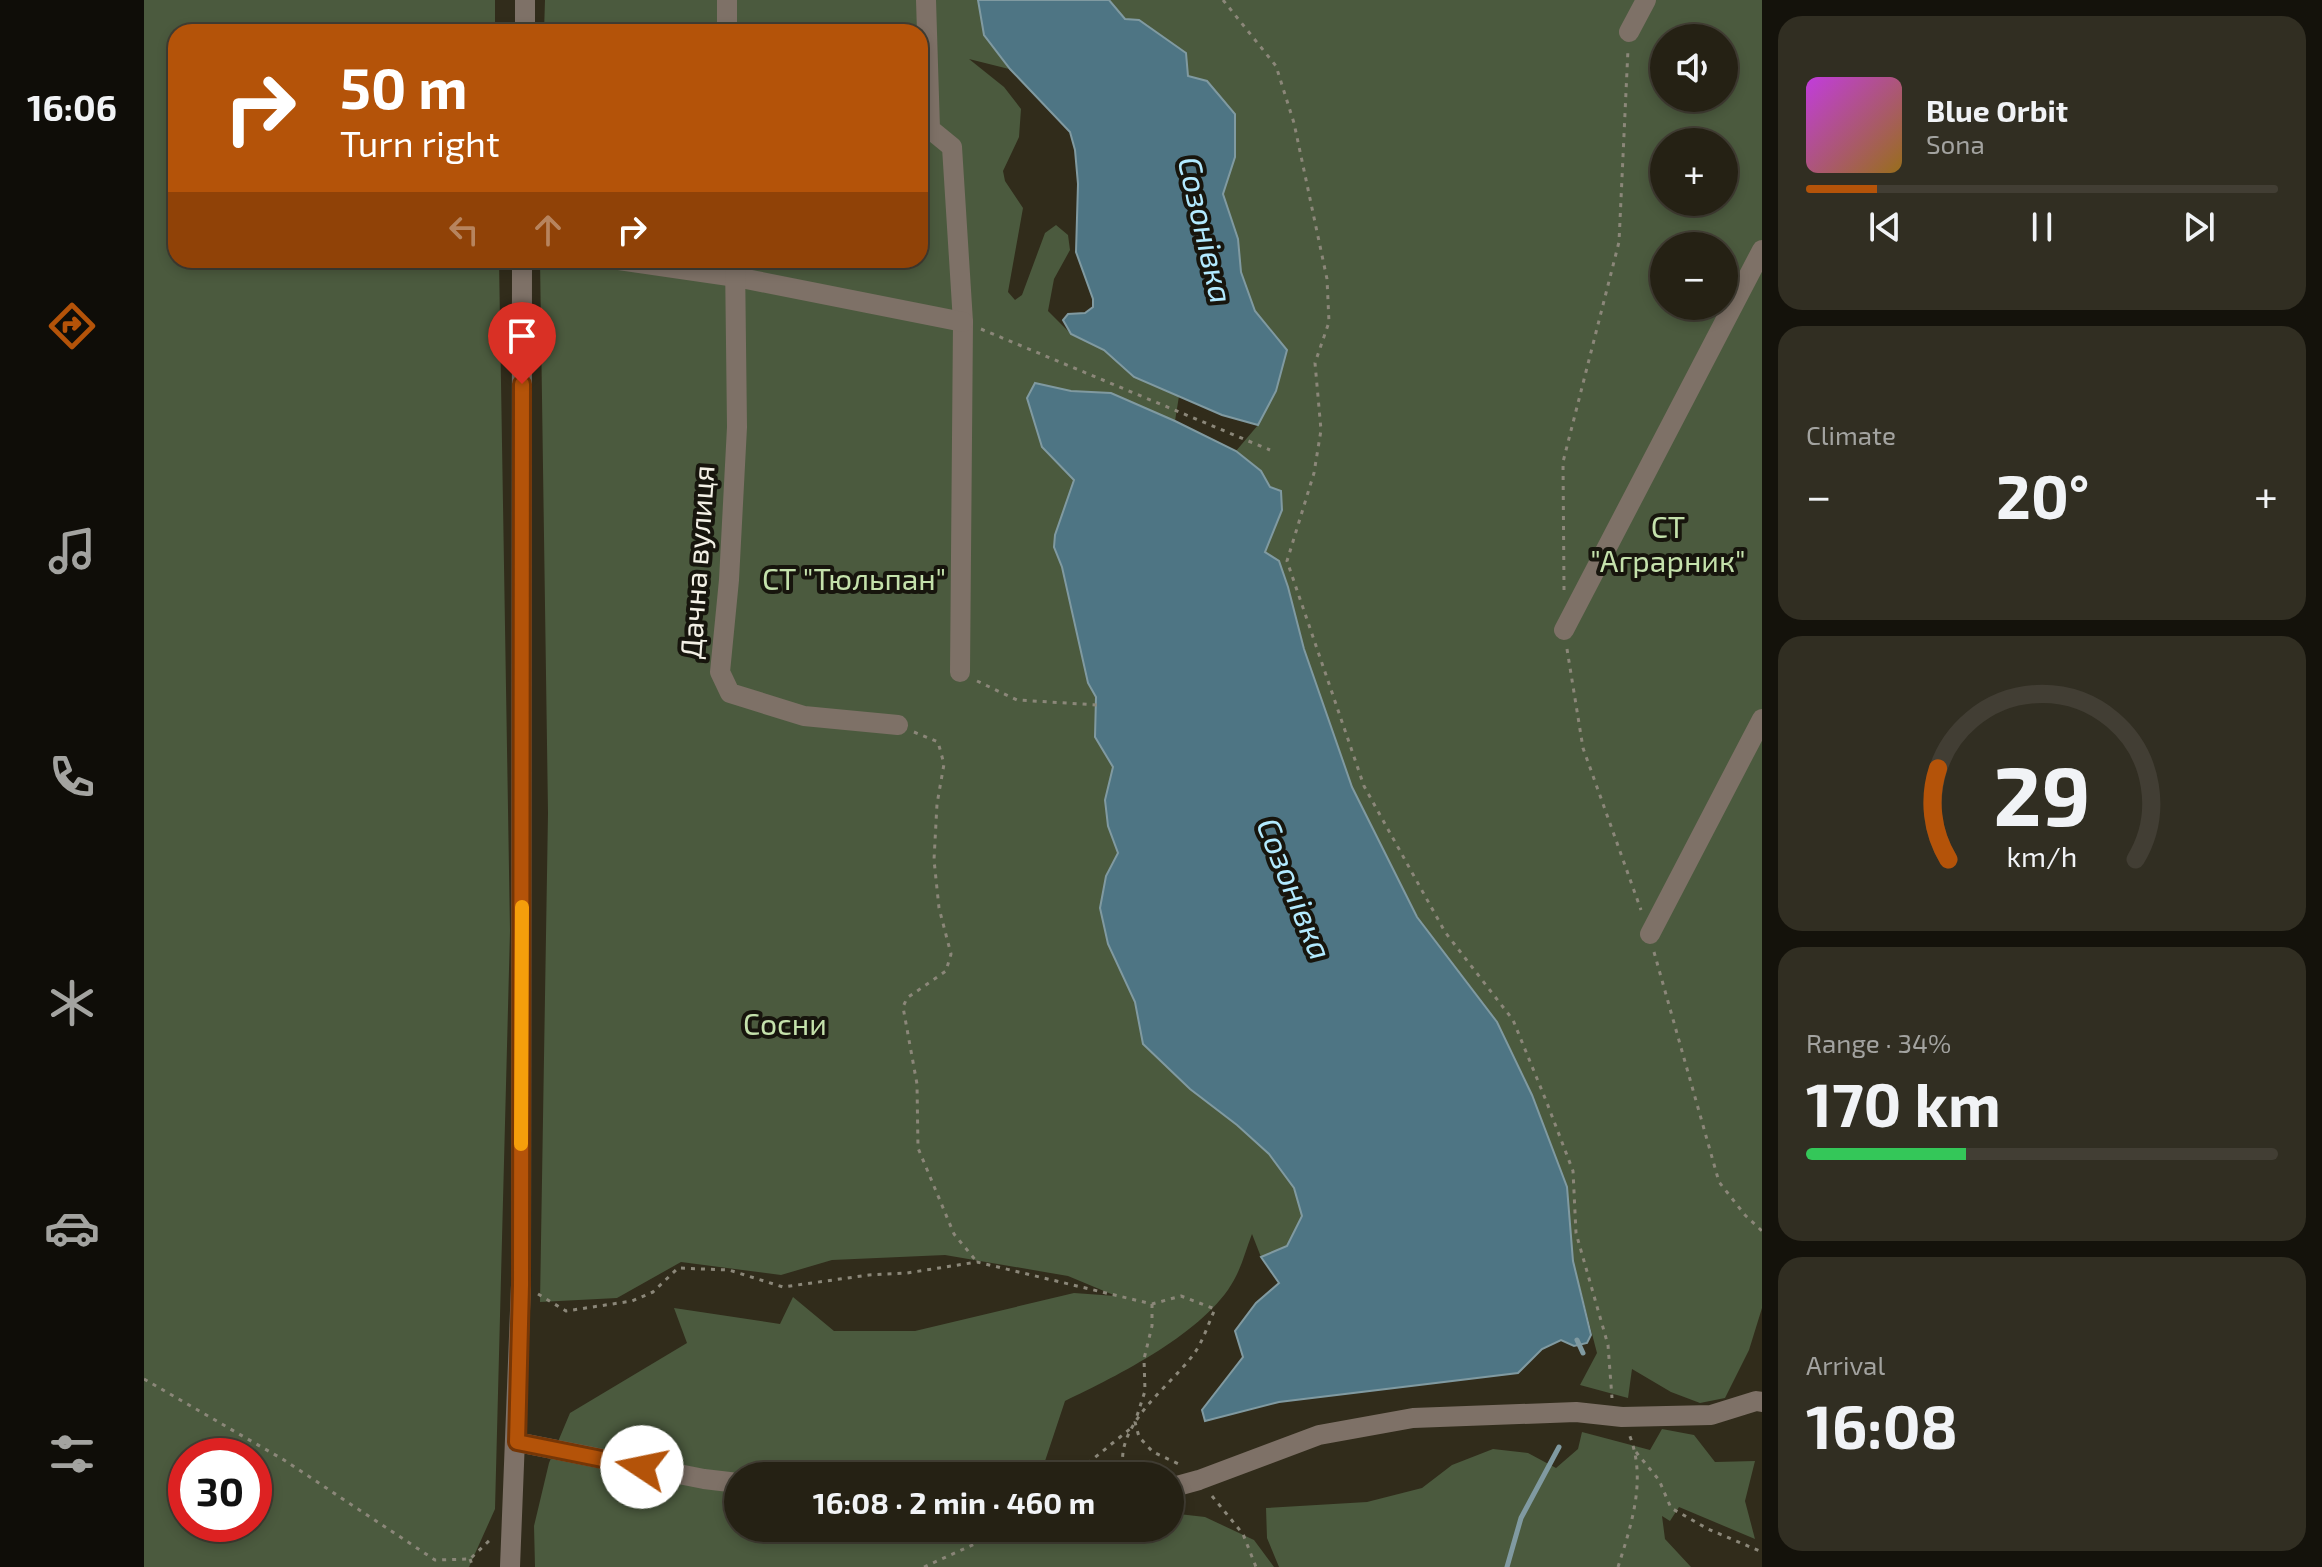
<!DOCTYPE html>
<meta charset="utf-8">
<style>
body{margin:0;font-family:"Exo 2",sans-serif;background:#312e22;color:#f1f3f6;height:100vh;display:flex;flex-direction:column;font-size:30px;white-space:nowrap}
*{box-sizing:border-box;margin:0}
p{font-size:26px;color:#a3a3a0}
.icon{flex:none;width:44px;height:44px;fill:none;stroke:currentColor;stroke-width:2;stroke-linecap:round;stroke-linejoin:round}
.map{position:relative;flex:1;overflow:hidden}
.details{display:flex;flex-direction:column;gap:16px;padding:16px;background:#14120b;width:560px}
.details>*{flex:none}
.guide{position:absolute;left:24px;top:24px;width:760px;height:244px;border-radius:24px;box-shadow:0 4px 12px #0003,0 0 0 2px #423e34;background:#b45309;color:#fff;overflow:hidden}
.tools{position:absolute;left:1506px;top:24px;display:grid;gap:16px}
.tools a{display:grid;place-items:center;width:88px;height:88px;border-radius:50%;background:#252114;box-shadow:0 4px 12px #0003,0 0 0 2px #423e34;font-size:40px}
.speed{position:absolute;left:24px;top:1438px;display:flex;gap:16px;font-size:40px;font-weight:700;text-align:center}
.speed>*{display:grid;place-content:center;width:104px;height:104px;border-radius:50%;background:#252114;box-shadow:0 4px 12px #0003,0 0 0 2px #423e34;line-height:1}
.speed .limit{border:12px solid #d22;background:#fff;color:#111}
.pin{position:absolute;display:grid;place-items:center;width:68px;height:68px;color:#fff;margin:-82px -34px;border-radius:50% 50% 50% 0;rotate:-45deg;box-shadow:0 0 8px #0007}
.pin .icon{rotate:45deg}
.me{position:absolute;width:88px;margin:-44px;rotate:281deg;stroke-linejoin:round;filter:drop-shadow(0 0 6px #0008)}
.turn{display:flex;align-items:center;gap:28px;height:168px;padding:0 40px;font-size:36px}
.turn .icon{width:104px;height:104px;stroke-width:2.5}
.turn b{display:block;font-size:56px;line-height:68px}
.lanes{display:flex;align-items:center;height:76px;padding:0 40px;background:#0003;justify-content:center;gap:40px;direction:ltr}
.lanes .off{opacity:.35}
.big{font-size:60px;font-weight:700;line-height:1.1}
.details .card{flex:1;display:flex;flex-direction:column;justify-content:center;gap:12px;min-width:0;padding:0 28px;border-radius:24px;background:#312e22}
.details .dial{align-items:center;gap:0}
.dial svg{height:208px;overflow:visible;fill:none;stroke:#423e34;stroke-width:7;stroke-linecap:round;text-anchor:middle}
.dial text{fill:#f1f3f6;stroke:none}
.song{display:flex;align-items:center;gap:24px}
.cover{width:96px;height:96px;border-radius:12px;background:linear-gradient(135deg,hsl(290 70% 55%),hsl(40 70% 35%))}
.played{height:8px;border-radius:4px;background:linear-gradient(90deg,#b45309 15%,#423e34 15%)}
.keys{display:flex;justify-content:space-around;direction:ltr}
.heat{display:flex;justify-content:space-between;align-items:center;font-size:44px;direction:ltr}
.charge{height:12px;border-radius:6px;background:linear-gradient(90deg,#34c759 34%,#423e34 0)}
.trip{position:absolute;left:580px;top:1462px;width:460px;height:80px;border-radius:40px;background:#252114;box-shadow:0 4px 12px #0003,0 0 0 2px #423e34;font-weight:700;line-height:80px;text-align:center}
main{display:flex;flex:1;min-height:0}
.menu{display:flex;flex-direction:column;width:144px;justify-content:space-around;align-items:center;background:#0f0d08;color:#a3a3a0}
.menu .icon{width:56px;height:56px}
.menu .active{color:#b45309}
.menu b{font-size:36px;color:#f1f3f6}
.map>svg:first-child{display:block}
</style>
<main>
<nav class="menu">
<b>16:06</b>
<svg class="icon active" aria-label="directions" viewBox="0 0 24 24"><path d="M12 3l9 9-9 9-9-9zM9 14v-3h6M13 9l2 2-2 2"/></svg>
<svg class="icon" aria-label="music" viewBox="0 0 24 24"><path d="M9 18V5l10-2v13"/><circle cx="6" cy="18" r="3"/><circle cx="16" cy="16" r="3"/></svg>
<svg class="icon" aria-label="phone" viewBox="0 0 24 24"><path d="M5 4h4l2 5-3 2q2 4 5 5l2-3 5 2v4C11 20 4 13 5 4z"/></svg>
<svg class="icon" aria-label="climate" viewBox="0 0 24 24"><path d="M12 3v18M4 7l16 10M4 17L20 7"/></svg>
<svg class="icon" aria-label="car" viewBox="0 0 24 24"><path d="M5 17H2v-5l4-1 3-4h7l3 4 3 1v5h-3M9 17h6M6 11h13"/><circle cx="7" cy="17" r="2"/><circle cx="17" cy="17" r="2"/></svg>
<svg class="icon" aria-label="filters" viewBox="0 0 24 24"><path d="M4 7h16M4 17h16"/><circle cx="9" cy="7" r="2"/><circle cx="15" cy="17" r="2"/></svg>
</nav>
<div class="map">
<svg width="1618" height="1567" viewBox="0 0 1618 1567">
<rect width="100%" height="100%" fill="#312c1b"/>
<g fill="#4b5a3e" fill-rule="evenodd">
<path d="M0 0H351V32H32V260H355L366 931 351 1509 325 1567H0ZM42 1456H110V1524H42Z"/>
<path d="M401 0H834L840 35 865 69 825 59 860 87 877 109 875 137 859 171 861 181 879 208 864 292 871 300 878 295 901 233 912 225 924 235 926 250 910 279 904 311 927 334 960 350 990 377 1035 396 1031 421 967 393 927 391 892 383 898 447 930 480 911 535 910 547 918 567 944 683 952 697 951 737 969 767C960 806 961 815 974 853L962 876 964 944 991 1002 999 1044 1046 1089 1093 1125 1125 1154 1150 1188 1158 1216 1143 1246 1117 1257 1108 1234C1102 1249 1098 1266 1090 1280 1062 1332 973 1376 921 1401L896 1476H594V1528H1026V1513L1061 1517 1110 1540 1130 1567H391L390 1526 405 1463 426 1413 543 1343 530 1308 636 1324 649 1297 690 1331H771L930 1293 972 1296 924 1276 801 1255 688 1260 637 1275 537 1262 473 1298 396 1302 404 813 396 260H776V32H400Z"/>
<path d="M965 0H1618V1308L1605 1350 1581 1398 1556 1403 1527 1392 1488 1369 1484 1398 1436 1385 1453 1353 1429 1261 1423 1187 1388 1095 1353 1022 1273 917 1208 787 1160 649 1144 587 1135 561 1121 552 1138 511 1117 470 1092 451 1114 425 1143 350 1111 311 1097 272 1094 239 1079 194 1091 157 1044 76 981 19ZM1520 38H1580V98H1520ZM1520 142H1580V202H1520ZM1520 246H1580V306H1520Z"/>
<polygon points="1518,1429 1550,1435 1571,1462 1611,1461 1601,1501 1611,1539 1535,1507 1526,1521 1518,1516 1521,1539 1547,1567 1135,1567 1123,1538 1122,1508 1223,1502 1278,1488 1308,1465 1349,1449 1384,1453 1412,1468 1434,1449 1438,1432 1506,1450"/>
</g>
<g fill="#4e7584" stroke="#809aa1" stroke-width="2">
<polygon points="834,0 965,0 981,19 995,20 1042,53 1044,76 1063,81 1091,114 1091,157 1079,194 1094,239 1097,272 1111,311 1143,350 1132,391 1114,425 1078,415 990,377 960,350 927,334 919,320 924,314 941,313 949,307 949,299 932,252 934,184 931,150 926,132 866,69 840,35"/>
<polygon points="891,383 927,391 967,393 1031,421 1092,451 1117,471 1126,487 1137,491 1138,510 1121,552 1135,561 1144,587 1160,649 1208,787 1273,917 1353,1022 1388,1095 1423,1187 1429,1261 1447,1335 1443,1343 1430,1346 1417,1340 1398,1349 1374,1373 1135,1402 1061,1421 1058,1410 1099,1357 1091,1331 1112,1303 1135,1283 1117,1257 1143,1246 1158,1216 1150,1188 1125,1154 1093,1125 1046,1089 999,1044 991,1002 964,944 956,908 962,876 974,853 964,826 961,800 969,767 951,737 952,697 944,683 918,567 910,547 911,535 930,480 898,447 883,398"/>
</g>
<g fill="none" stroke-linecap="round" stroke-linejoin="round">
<g stroke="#809aa1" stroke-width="5">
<polyline points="1433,1340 1439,1353"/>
<polyline points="1363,1567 1377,1518 1415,1447"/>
</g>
<g stroke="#8b8779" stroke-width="3" stroke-dasharray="4 6" stroke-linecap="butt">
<polyline points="1079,0 1132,66 1150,123 1183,279 1185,322 1171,363 1177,430 1170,473 1143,561 1220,786 1301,932 1369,1020 1403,1103 1429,1171 1432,1233 1464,1345 1468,1398"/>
<polyline points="837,329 1126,450"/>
<polyline points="1420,590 1419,462 1475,242 1484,49"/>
<polyline points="1423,649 1439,748 1497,910"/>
<polyline points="833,681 873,700 953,705 953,710"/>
<polyline points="770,732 794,742 800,764 793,804 790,860 795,908 807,954 802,971 763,998 759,1007 773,1084 774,1148 810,1234 833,1262"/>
<polyline points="1510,952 1575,1182 1601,1215 1618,1231"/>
<path d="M394 1294 422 1311 488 1301 509 1292 534 1268 585 1270 639 1287 725 1275 763 1273 833 1262 1008 1304 1037 1296 1071 1309C1064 1324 1059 1342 1049 1355 1023 1390 966 1427 981 1476"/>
<polyline points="1008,1304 1008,1326 1000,1359 1001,1391 991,1422 995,1437 1009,1452 1037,1465"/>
<polyline points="0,1379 140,1460 291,1560 326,1559 348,1538"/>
<polyline points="1492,1452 1515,1480 1527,1508 1564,1529 1618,1552"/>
<polyline points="928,1476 986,1429"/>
<polyline points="966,1476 977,1462"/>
<polyline points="1005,1476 1015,1472"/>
<polyline points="1068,1496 1099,1534 1112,1567"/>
<polyline points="326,1559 329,1567"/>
<polyline points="780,1567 866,1528"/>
<path d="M1474 1567C1488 1523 1503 1478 1485 1434"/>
</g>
<g stroke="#7e7167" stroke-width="20">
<polyline points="782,0 786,129 808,147 819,322 816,672"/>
<polyline points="381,32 381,0"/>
<polyline points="583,32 583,0"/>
<polyline points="1485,32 1502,0"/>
<polyline points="475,260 592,277 819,322"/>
<polyline points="591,260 593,427 585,580 576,672 586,693 660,716 754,725"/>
<polyline points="1420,630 1618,250"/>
<polyline points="1506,934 1618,719"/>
<polyline points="373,1442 560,1479 594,1483"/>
<polyline points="1026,1488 1055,1480 1175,1435 1269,1418 1432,1412 1478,1417 1567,1415 1612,1401 1618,1402"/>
<polyline points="366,1567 377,1285 378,260"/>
</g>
</g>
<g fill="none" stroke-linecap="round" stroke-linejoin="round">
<g stroke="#753606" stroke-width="20">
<polyline id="route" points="378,384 377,1285 373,1442 498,1467"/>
</g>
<use href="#route" stroke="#b45309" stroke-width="14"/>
<polyline stroke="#f59e0b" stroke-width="14" points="377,1144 378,907"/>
</g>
<g text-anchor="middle" stroke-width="8" stroke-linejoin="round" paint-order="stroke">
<g font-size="30" fill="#c4e1ab" stroke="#17150d">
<text x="1524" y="538">СТ<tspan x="1524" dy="34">"Аграрник"</tspan></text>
<text x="710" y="590">СТ "Тюльпан"</text>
<text x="641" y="1035">Сосни</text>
</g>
<g font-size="30" fill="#f3f0e5" stroke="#17150d">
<text transform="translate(554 562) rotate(-86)" y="10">Дачна вулиця</text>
</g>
<g font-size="32" font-style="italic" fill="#b2eaff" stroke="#17150d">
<text transform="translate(1061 230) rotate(77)" y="11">Созонівка</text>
<text transform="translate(1150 889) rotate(68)" y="11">Созонівка</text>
</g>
</g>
</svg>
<div class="tools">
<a><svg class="icon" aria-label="sound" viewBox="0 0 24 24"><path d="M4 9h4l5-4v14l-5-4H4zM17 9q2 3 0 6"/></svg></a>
<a>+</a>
<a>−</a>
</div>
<div class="speed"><div class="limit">30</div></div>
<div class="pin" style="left:378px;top:384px;background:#d93025"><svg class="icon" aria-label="arrive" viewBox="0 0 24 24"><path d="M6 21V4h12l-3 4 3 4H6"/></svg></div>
<svg class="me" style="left:498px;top:1467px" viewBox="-20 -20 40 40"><circle r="19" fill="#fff"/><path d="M0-13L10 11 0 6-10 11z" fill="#b45309"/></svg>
<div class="trip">16:08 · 2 min · 460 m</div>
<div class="guide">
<div class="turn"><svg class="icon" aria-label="right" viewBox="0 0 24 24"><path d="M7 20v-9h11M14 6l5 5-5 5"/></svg><div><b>50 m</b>Turn right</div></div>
<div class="lanes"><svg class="icon off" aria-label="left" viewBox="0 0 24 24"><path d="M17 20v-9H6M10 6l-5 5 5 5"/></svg><svg class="icon off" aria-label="ahead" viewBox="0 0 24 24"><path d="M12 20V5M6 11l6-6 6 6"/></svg><svg class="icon" aria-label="right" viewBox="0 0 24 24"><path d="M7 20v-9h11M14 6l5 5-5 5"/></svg></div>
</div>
</div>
<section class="details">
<div class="card">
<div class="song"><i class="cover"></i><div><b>Blue Orbit</b><p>Sona</p></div></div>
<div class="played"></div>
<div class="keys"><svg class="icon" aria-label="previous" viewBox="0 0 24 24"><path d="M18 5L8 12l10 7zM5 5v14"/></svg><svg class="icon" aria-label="pause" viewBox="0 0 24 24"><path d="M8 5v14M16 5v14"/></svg><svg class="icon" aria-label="next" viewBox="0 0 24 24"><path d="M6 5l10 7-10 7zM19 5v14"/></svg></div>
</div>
<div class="card"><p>Climate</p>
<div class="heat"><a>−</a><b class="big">20°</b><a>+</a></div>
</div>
<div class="card dial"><svg viewBox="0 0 100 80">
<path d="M14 69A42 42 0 1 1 86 69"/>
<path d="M14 69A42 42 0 0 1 10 34" stroke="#b45309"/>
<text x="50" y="56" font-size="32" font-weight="700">29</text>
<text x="50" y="72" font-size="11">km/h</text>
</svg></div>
<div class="card"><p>Range · 34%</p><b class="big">170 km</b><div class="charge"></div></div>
<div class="card"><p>Arrival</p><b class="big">16:08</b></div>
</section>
</main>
